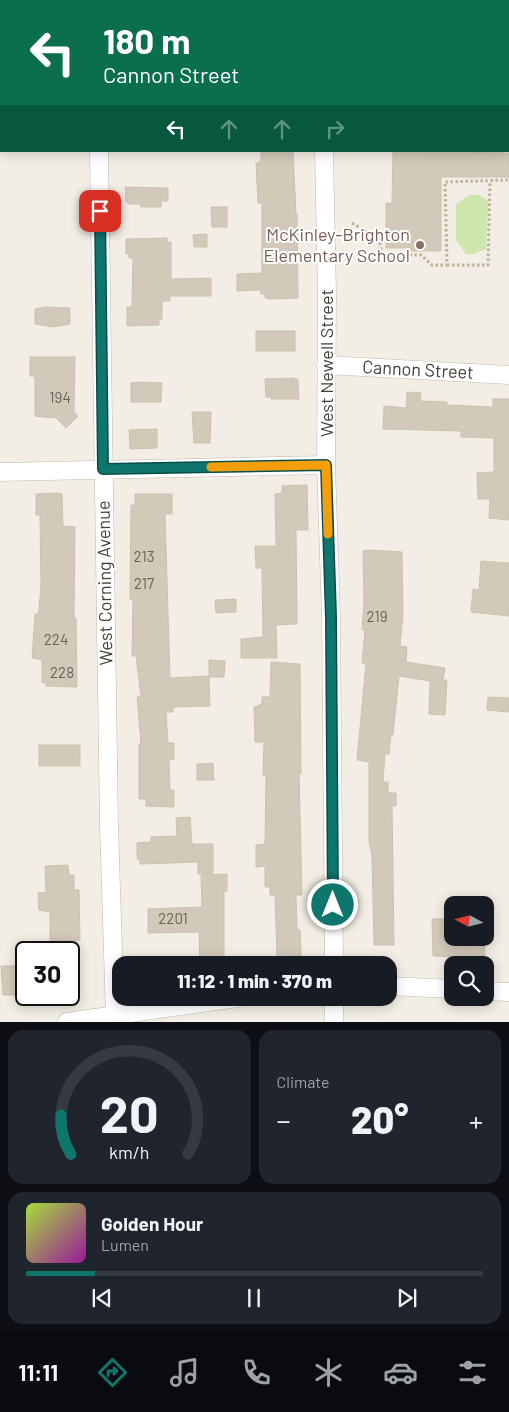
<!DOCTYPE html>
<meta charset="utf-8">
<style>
body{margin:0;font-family:Barlow,sans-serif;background:#20242c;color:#f1f3f6;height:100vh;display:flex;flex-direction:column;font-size:19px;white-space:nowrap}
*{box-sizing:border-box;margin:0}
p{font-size:16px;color:#9ea1a6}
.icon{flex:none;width:28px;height:28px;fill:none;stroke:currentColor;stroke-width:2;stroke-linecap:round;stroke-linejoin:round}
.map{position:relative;height:1022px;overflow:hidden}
.side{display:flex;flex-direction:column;gap:8px;padding:8px;background:#0d0f14;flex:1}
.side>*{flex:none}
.guide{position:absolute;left:0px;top:0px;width:510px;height:152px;box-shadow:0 2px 12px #0003;background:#0b6e4f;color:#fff;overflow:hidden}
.needle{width:32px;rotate:277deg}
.controls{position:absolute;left:444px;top:896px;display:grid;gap:10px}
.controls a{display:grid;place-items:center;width:50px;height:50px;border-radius:10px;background:#171b24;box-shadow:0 2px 12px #0003;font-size:25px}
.speed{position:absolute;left:15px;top:941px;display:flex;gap:10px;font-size:25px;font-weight:700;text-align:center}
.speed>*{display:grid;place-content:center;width:65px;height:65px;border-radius:50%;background:#171b24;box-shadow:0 2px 12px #0003;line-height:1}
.speed .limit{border:2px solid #111;border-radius:8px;background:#fff;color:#111}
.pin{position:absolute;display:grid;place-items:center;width:42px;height:42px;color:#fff;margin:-21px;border-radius:10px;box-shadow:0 2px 8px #0006}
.me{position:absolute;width:55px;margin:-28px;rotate:0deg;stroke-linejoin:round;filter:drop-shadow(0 0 4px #0008)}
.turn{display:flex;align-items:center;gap:18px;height:105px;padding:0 20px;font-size:22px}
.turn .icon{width:65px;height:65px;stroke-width:2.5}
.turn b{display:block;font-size:35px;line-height:42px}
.lanes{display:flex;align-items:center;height:48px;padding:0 20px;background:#0003;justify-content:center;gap:25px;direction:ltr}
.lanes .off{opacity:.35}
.big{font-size:38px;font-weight:800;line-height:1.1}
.side .card{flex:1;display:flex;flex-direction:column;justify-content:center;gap:8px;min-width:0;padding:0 18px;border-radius:15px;background:#20242c}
.side .dial{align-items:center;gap:0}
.dial svg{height:130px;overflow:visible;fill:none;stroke:#363941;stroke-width:7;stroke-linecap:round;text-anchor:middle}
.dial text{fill:#f1f3f6;stroke:none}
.song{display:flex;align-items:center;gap:15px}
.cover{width:60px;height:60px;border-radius:8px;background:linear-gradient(135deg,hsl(80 70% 55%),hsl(300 70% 35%))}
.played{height:5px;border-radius:2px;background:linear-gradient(90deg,#0f766e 15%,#363941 15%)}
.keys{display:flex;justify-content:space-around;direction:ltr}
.heat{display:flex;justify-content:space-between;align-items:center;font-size:28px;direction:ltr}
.side .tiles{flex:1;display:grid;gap:8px;grid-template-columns:1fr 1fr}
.card:last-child{grid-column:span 2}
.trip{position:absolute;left:112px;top:956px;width:285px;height:50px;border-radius:15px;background:#171b24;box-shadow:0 2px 12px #0003;font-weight:800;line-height:50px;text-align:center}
.menu{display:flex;height:80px;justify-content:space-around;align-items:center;background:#090b0e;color:#9ea1a6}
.menu .icon{width:35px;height:35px}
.menu .on{color:#0f766e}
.menu b{font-size:22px;color:#f1f3f6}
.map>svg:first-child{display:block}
</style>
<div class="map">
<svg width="509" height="1022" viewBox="0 0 509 1022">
<rect width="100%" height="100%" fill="#f2eee5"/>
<polygon fill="#cee6ae" points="470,195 479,195 488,201 486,249 473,254 466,254 456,240 456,204"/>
<g fill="#d3c9ba" stroke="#cec0ae">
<polygon points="261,151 293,151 296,214 297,214 298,298 271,299 265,298 265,294 261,294 260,290 237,291 237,274 262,273 262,203 258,203 256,163 259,163 261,159"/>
<polygon points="393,151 509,153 509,177 441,177 441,251 408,251 408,248 386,248 386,203 392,203"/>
<polygon points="125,187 168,188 168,201 161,201 161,207 141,207 140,204 130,204 126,202"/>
<polygon points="211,207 227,207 227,227 212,227"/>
<polygon points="207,234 207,247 194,247 193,235"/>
<polygon points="167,238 167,242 171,242 171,279 211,278 211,296 170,296 170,301 162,301 162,319 159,319 159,325 127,326 127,307 132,307 133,258 129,258 129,254 126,254 126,239"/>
<polygon points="46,307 70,308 70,324 53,327 35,324 35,309"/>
<rect x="256" y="331" width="39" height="20"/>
<polygon points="30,357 75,357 74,412 78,416 66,428 56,418 35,416 35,376 30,376"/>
<polygon points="293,378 298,380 299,399 271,399 271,397 266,397 265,379"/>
<polygon points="141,382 162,383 161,402 131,402 131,383"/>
<polygon points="407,392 421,393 420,401 447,402 447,405 493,407 493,399 509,399 509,520 489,518 490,499 478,499 477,473 494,472 494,438 461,437 461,431 383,429 384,406 406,408"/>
<polygon points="192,412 211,412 210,443 194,443"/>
<polygon points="157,429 157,448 130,449 129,430"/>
<polygon points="307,485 308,530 296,530 297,624 276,625 277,658 241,658 241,639 263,637 262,568 256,568 255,546 276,546 275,494 282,493 282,486"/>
<polygon points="57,493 62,494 63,526 75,527 74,618 76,618 77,687 46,686 46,683 42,683 42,660 32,658 35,614 38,614 39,610 41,586 40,515 36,515 36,494"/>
<polygon points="135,494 172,494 172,514 165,514 170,678 209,676 209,660 225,661 224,677 209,677 210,706 173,707 173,712 166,712 168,743 174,743 174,759 169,760 170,790 174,790 174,807 146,806 146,799 139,799 139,744 141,744 137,697 141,697 136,656 132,656 133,599 130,599 131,505 135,505"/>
<polygon points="369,550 402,552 403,615 400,646 407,647 406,662 445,668 443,680 447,680 445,715 429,714 430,681 399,676 393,735 391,734 389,754 385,754 383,782 388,782 388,793 396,793 396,806 392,806 394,945 374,945 372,856 369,841 369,762 357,760 366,663 362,663 365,630 362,630 364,602 363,551"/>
<polygon points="481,561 509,563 509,616 471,612 473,589 479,590"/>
<polygon points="236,599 236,612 216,613 215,600"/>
<polygon points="271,662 300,664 301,774 299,774 302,895 296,895 297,930 300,930 301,956 277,957 275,895 270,895 270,887 265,887 265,866 256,867 256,845 265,844 266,775 263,775 264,742 255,742 254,707 262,704 262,697 270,697"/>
<polygon points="488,697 509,698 509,712 487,710"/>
<rect x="39" y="745" width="41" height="21"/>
<polygon points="213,763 214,780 197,780 197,764"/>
<polygon points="190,817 192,844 213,844 213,873 198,874 198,862 140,864 140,859 137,859 137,843 151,842 151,837 177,836 176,818"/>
<polygon points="68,865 69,875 74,875 74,890 79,890 80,940 50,942 50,912 39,910 38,893 46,892 45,866"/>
<polygon points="227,874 227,891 224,891 224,965 200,965 199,932 148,933 148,909 202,907 201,875"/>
<polygon points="432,919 451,919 451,938 484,938 485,958 433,956"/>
<polygon points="1,966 26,966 26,988 21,988 19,995 3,995"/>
</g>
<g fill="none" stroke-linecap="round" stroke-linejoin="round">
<g stroke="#c0b8ab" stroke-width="19">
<g id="minor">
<polyline points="97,0 97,1"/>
<polyline points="322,0 322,1"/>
<polyline points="99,151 109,826 115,1015"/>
<polyline points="324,151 327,294 326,465 331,617 334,965"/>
<polyline points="326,365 509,375"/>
<polyline points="0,472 326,465"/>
<polyline points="389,986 452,989"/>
<polyline points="485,991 509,992"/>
<polyline points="334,998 334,1022"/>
<polyline points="67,1022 237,998"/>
</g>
</g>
<g stroke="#bfb099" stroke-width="3" stroke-dasharray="2.5 2.5" stroke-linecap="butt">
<polyline points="352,223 379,239 382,255 421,255 432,265 447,265 445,182 509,180"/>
<polyline points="447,265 488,265 490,181"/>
</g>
<use href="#minor" stroke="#fff" stroke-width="18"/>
</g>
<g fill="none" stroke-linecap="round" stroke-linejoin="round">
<g stroke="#0a4d48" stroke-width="12">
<polyline id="route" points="100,211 103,469 326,465 331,617 333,905"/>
</g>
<use href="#route" stroke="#0f766e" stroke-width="9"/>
<polyline stroke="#f59e0b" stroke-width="9" points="211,467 326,465 328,534"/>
</g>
<circle fill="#8d6e63" stroke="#fff" stroke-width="2" cx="420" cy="245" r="5"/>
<g text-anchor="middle" stroke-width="4" stroke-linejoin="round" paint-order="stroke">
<g font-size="15" fill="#686156">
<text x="60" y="403">194</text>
<text x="144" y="562">213</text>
<text x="144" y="589">217</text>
<text x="377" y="622">219</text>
<text x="56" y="645">224</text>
<text x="62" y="678">228</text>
<text x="173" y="924">2201</text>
</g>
<g font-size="18" fill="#785e54" stroke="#fff" text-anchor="end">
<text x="410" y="241">McKinley-Brighton<tspan x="410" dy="21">Elementary School</tspan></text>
</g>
<g font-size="18" fill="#443e35" stroke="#fff">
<text transform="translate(327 363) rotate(-90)" y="6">West Newell Street</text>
<text transform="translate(418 370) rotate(3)" y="6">Cannon Street</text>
<text transform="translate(105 583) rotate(-91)" y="6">West Corning Avenue</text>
</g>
</g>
</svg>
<div class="controls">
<a><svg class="needle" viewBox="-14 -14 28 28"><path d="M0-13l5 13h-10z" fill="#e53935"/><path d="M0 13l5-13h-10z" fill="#9ea1a6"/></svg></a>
<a><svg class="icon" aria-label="search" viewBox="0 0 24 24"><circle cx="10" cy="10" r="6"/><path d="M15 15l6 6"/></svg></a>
</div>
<div class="speed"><div class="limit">30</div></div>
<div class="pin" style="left:100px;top:211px;background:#d93025"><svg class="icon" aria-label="arrive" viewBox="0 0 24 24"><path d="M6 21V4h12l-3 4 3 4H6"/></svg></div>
<svg class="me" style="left:333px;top:905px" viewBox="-20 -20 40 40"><circle r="17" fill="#0f766e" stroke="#fff" stroke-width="3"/><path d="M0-11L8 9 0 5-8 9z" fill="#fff"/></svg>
<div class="trip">11:12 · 1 min · 370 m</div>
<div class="guide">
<div class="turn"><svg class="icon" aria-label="left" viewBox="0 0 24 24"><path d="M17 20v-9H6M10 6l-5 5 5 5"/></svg><div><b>180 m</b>Cannon Street</div></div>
<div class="lanes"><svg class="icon" aria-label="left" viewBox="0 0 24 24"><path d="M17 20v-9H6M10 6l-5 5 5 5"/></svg><svg class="icon off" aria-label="ahead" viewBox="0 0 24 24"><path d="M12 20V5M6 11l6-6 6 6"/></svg><svg class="icon off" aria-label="ahead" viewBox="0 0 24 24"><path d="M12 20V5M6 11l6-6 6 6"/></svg><svg class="icon off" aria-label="right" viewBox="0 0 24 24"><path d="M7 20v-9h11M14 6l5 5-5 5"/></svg></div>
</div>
</div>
<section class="side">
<div class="tiles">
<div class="card dial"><svg viewBox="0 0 100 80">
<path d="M14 69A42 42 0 1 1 86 69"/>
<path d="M14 69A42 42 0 0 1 8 45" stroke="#0f766e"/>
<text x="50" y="56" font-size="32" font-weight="700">20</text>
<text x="50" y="72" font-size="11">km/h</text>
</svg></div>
<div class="card"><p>Climate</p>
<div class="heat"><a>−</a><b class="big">20°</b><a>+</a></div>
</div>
<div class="card">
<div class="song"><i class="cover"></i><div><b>Golden Hour</b><p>Lumen</p></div></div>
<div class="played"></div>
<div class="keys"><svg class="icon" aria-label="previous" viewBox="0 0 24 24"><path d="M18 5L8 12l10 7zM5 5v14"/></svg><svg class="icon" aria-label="pause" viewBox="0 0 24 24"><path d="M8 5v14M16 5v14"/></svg><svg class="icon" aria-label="next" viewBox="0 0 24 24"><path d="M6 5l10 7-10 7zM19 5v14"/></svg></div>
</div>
</div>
</section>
<nav class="menu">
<b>11:11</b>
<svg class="icon on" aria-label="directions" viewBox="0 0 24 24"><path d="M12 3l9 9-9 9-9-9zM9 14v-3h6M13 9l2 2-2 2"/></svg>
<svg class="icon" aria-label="music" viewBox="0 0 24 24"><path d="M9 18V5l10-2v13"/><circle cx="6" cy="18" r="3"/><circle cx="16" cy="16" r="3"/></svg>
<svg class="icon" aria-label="phone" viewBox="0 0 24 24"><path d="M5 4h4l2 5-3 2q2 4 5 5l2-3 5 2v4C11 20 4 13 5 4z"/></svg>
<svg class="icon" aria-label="climate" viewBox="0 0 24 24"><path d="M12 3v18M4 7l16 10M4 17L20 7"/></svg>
<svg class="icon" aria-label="car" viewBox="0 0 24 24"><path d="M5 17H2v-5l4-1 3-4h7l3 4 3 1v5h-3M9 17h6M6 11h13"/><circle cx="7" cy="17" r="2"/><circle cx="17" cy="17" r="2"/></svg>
<svg class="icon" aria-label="filters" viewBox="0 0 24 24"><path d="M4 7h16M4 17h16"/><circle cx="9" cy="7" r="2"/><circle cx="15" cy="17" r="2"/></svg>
</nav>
